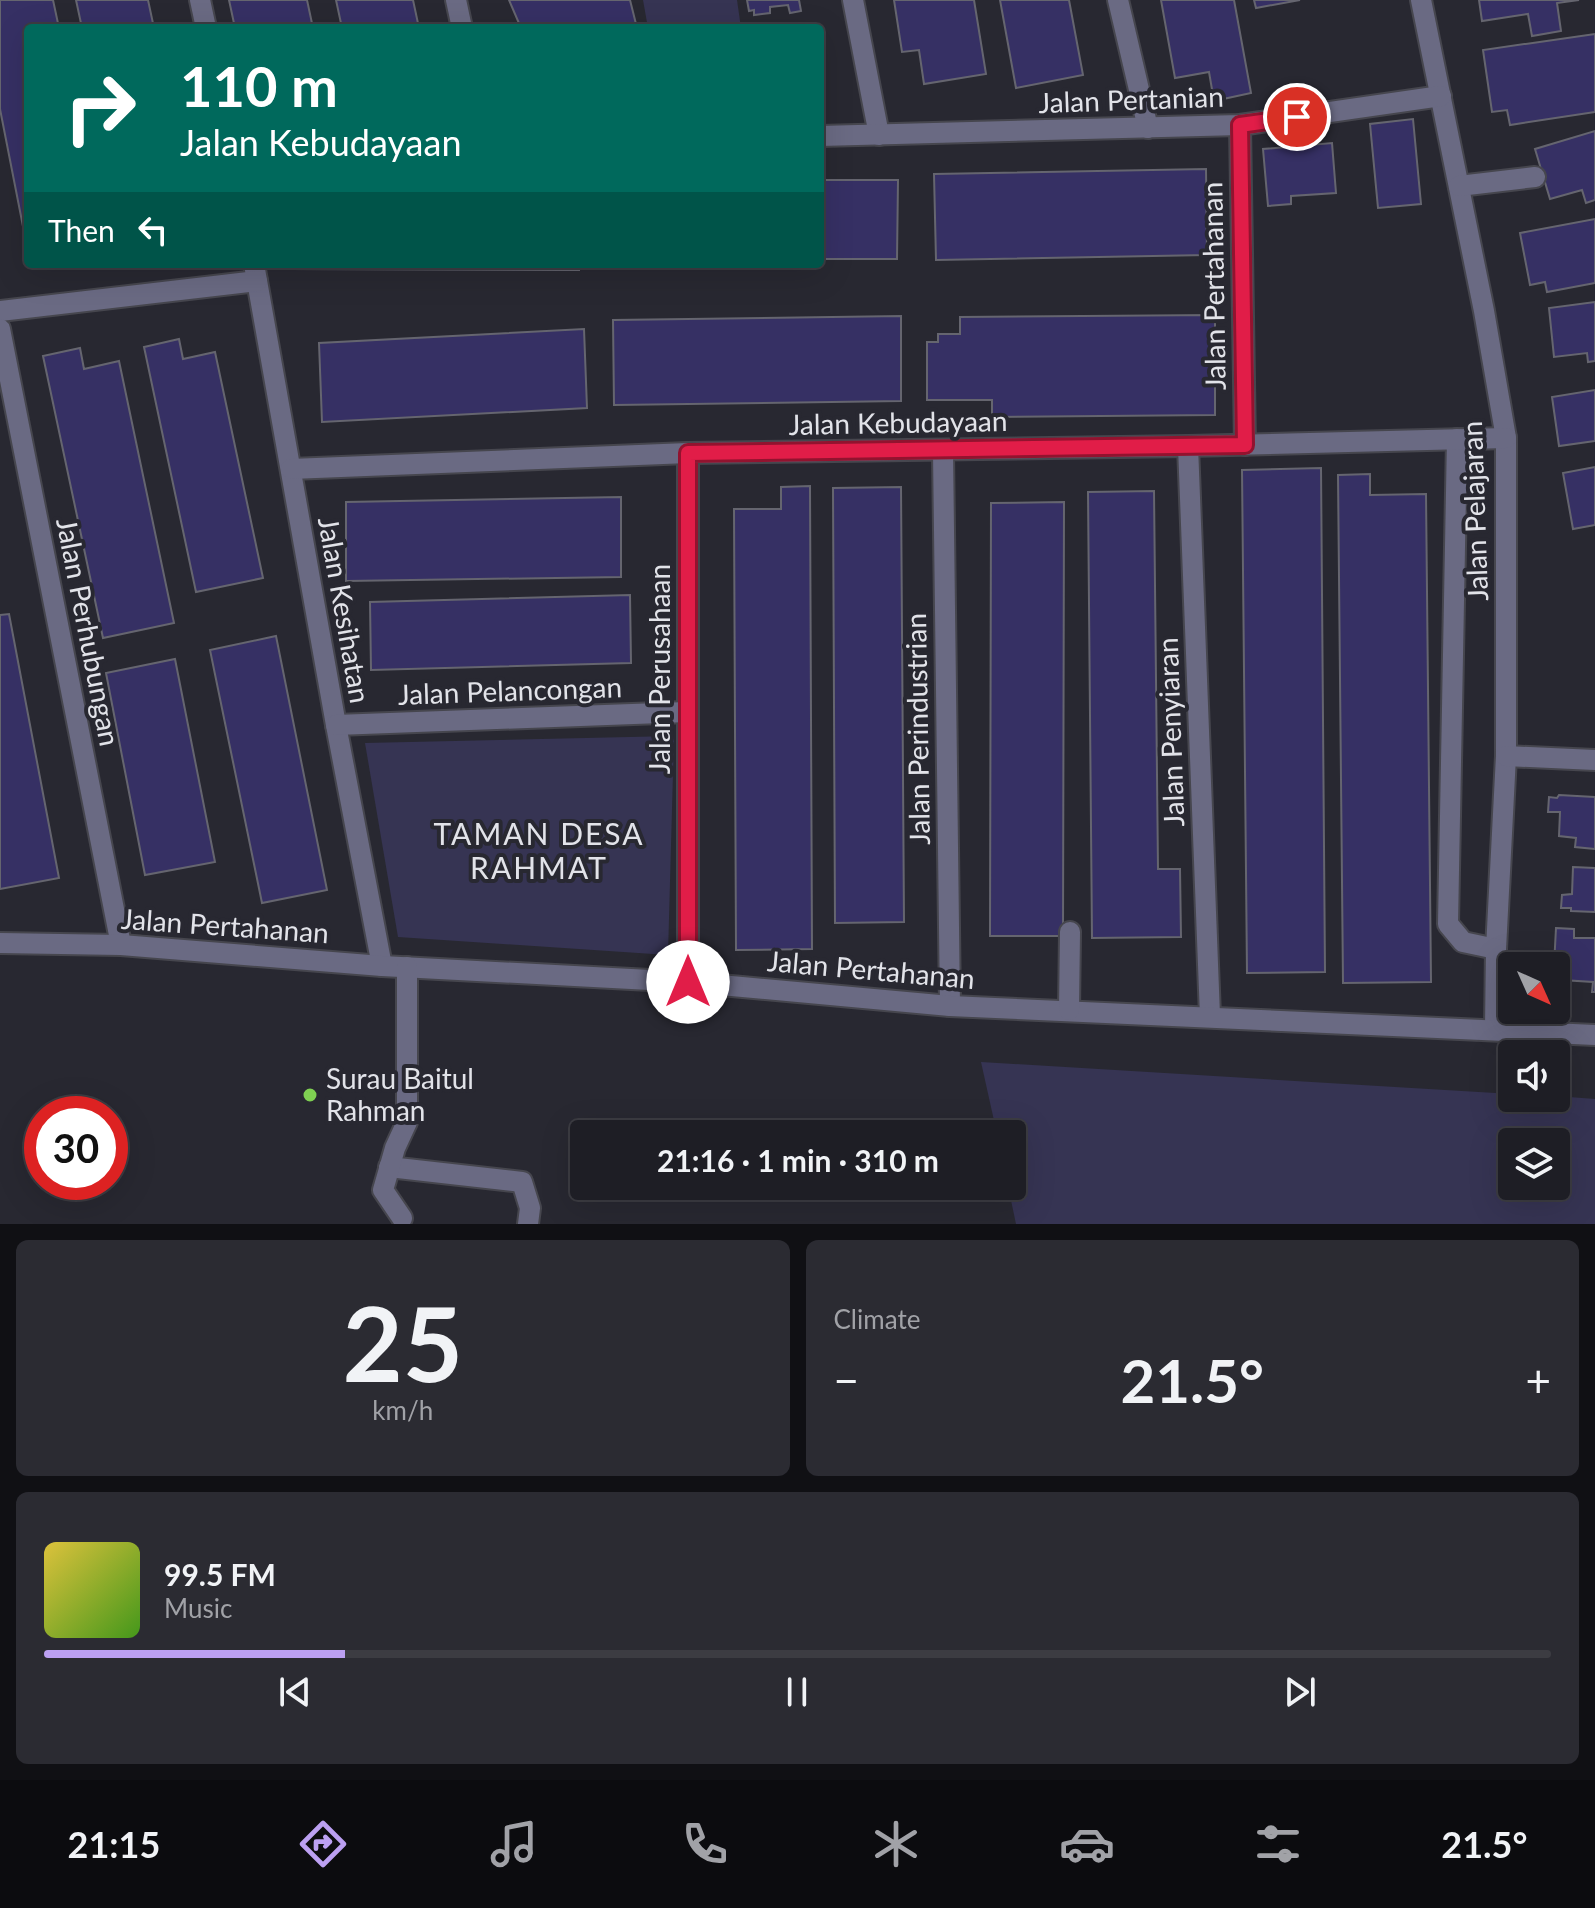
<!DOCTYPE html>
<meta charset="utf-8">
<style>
body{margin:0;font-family:Lato,sans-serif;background:#2b2b32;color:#f1f3f6;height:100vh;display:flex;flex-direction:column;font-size:30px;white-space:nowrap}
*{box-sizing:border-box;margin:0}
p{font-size:26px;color:#a1a2a7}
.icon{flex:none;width:44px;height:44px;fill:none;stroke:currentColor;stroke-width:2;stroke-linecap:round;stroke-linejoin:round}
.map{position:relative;height:1224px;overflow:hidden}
.sheet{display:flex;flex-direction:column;gap:16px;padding:16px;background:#101014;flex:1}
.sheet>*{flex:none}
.banner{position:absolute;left:24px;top:24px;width:800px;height:244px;border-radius:8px;box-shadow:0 8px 32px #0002,0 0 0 2px #3c3c42;background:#00695c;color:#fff;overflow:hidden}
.needle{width:52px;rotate:135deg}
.fabs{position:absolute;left:1498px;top:952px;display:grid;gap:16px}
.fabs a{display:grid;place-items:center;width:72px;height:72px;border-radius:8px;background:#1e1e25;box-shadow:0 8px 32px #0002,0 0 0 2px #3c3c42;font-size:40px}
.speed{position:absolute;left:24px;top:1096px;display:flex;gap:16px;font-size:40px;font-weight:700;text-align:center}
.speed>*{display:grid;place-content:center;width:104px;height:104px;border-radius:50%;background:#1e1e25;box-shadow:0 8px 32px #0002,0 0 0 2px #3c3c42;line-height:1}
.speed .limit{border:12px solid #d22;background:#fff;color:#111}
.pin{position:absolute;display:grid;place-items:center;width:68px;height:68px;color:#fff;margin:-34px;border:4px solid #fff;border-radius:50%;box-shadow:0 2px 8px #0007}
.me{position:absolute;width:88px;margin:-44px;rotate:0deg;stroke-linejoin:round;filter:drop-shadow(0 0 6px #0008)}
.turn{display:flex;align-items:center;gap:28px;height:168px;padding:0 24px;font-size:36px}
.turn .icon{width:104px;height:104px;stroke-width:2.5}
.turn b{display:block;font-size:56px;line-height:68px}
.then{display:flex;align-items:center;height:76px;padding:0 24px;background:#0003;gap:16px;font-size:30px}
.big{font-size:60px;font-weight:700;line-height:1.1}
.sheet .card{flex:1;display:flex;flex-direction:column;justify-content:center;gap:12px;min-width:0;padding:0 28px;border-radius:12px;background:#2b2b32}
.sheet .dial{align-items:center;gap:0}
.dial b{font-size:104px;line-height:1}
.song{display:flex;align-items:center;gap:24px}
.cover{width:96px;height:96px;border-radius:12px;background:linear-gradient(135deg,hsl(50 70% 55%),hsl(100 70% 35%))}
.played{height:8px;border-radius:4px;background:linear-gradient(90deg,#bca0f2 20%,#3c3c42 20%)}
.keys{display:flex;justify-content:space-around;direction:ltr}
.heat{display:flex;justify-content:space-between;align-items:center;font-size:44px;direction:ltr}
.sheet .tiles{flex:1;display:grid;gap:16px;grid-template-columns:1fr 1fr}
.card:last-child{grid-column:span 2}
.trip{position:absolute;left:570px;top:1120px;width:456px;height:80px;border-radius:8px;background:#1e1e25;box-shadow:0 8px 32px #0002,0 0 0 2px #3c3c42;font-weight:700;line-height:80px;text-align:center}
.menu{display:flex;height:128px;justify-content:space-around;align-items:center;background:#0c0c0f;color:#a1a2a7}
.menu .icon{width:56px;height:56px}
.menu .current{color:#bca0f2}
.menu b{font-size:36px;color:#f1f3f6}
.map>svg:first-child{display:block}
</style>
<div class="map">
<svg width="1595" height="1224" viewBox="0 0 1595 1224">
<rect width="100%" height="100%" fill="#282831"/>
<g fill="#363453" fill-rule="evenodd">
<polygon points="643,0 737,0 741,28 648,28"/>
<polygon points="674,736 668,955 398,937 365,743"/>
<path d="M981 1062 1512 1094V1098L1556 1096 1595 1099V1224H1016L1008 1186H1012V1134H997ZM1512 1142H1556V1186H1512Z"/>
</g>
<g fill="#363064" stroke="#65656f" stroke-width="2">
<polygon points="0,0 53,0 59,28 28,28 28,252 0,109"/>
<polygon points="76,0 148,0 154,28 82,28"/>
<polygon points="229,0 307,0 313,28 235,28"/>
<polygon points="336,0 413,0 419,28 342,28"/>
<polygon points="509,0 630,0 637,28 521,28"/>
<polygon points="747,0 799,0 801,11 790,13 788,5 770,7 770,13 754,15 754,10 749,11"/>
<polygon points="894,0 974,0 986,74 924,84 919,50 902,52"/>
<polygon points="1000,0 1069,0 1083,75 1016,88"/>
<polygon points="1161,0 1234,0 1251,93 1214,101 1209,72 1175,78"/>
<polygon points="1254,0 1300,0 1256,8"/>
<polygon points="1479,0 1579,0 1557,3 1561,31 1532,36 1528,14 1482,21"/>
<polygon points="1595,34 1595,112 1510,125 1507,110 1492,112 1483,50"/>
<polygon points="1413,119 1421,204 1378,208 1370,124"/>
<polygon points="1595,131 1595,200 1586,203 1582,190 1550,199 1535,149"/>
<polygon points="1332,143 1336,193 1291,196 1291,204 1268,206 1263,149"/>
<polygon points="1206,169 1207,255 936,260 934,174"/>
<polygon points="820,180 898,180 897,259 820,259"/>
<polygon points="1595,219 1595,283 1547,292 1545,282 1530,285 1520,233"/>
<polygon points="289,264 579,264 579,270 289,269"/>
<polygon points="1595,302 1595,361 1588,362 1587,353 1554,357 1549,308"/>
<polygon points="1215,315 1215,415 992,417 992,400 927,400 927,342 938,342 938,334 960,334 960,317"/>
<polygon points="901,316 901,401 614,405 613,320"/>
<polygon points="584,329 587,408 322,422 319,343"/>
<polygon points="179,339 183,359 215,352 263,578 196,592 144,347"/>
<polygon points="80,348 84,369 119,361 174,623 103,638 43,356"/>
<polygon points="1595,390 1595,441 1559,446 1552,397"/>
<polygon points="1595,467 1595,525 1573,529 1563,473"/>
<polygon points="1321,468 1325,972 1247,973 1242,470"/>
<polygon points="1370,474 1370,495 1426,494 1431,982 1343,983 1338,475"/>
<polygon points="810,486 812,949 736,950 734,509 781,509 781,487"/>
<polygon points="901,487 904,922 835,923 833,488"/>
<polygon points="1154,491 1158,869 1180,869 1181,937 1092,938 1088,492"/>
<polygon points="621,497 621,577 346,581 346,502"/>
<polygon points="1064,502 1063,936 990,936 991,503"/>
<polygon points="630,595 631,663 371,670 370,602"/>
<polygon points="9,614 59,878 0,889 0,615"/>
<polygon points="276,636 327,890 262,903 210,650"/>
<polygon points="175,659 215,862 145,875 106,673"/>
<polygon points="1559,795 1595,797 1595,849 1575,847 1576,838 1559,836 1560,812 1548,812 1549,797 1557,798"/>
<polygon points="1573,867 1595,868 1595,912 1571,911 1571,908 1561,908 1562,895 1572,894"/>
<polygon points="1556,928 1574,929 1574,938 1595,938 1595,992 1592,992 1593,982 1562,980 1563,968 1554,966"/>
</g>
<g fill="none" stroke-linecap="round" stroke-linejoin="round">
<g stroke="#46464e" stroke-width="24">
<g id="minor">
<polyline points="200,0 206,28"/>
<polyline points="456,0 462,28"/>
<polyline points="853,0 879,135"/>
<polyline points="1118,0 1148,128"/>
<polyline points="1421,0 1484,311 1506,438 1506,756 1496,949 1495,1029"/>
<polyline points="1240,125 1245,445"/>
<polyline points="820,136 1240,125 1441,96"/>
<polyline points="1459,186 1535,177"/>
<polyline points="254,264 336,725 382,966"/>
<polyline points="0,311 257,281"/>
<polyline points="0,329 121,945"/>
<polyline points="1457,439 1448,924 1463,942 1496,949"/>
<polyline points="1188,446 1210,1016"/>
<polyline points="943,451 950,1006"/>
<polyline points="291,469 688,453 1188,446 1506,438"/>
<polyline points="336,725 687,712"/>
<polyline points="1506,756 1595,760"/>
<polyline points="0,943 121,945 382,966 688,982 950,1006 1595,1035"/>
<polyline points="688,982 688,453"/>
<polyline points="1069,1010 1070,932"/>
<polyline points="389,1167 522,1182 530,1208 528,1224"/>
<polyline points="402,1218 383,1190 395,1148 407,1122 407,967"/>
</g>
</g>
<use href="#minor" stroke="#6a6a83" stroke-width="20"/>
</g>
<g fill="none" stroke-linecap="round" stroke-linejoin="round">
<g stroke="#92132f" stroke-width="20">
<polyline id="route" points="688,982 688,453 1245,445 1240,125 1297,117"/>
</g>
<use href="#route" stroke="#e11d48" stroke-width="14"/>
</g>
<circle fill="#7fd052" stroke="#282831" stroke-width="3" cx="310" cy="1095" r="8"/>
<g text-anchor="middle" stroke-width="8" stroke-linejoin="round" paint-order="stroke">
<g font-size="28" fill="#e2e3e9" stroke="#282831">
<text transform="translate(1131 100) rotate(-2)" y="10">Jalan Pertanian</text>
<text transform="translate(1214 286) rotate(-91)" y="10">Jalan Pertahanan</text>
<text transform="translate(898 423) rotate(-1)" y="10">Jalan Kebudayaan</text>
<text transform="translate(1475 511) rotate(-92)" y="10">Jalan Pelajaran</text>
<text transform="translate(344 610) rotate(80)" y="10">Jalan Kesihatan</text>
<text transform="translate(88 632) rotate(79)" y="10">Jalan Perhubungan</text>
<text transform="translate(660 669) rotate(-90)" y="10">Jalan Perusahaan</text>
<text transform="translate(510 691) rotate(-2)" y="10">Jalan Pelancongan</text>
<text transform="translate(918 729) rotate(-91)" y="10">Jalan Perindustrian</text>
<text transform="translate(1171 732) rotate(-92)" y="10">Jalan Penyiaran</text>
<text transform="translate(225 926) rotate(4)" y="10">Jalan Pertahanan</text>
<text transform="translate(871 970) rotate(5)" y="10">Jalan Pertahanan</text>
</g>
<g font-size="28" fill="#e2e3e9" stroke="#282831" text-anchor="start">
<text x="326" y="1089">Surau Baitul<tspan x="326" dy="32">Rahman</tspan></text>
</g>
<g font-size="30" letter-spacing="2" fill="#e2e3e9" stroke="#282831">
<text x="539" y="845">TAMAN DESA<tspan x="539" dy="34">RAHMAT</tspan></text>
</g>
</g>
</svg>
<div class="fabs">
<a><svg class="needle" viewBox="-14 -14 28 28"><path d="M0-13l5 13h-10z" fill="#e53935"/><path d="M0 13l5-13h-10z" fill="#a1a2a7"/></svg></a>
<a><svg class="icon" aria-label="sound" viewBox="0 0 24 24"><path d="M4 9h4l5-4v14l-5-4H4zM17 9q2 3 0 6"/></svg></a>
<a><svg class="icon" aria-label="layers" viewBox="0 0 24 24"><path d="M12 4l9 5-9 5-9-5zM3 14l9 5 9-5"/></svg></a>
</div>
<div class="speed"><div class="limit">30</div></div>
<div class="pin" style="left:1297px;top:117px;background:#d93025"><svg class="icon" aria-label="arrive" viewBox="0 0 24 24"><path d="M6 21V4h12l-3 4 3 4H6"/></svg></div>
<svg class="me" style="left:688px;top:982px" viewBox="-20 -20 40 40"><circle r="19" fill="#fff"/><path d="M0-13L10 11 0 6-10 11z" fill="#e11d48"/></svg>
<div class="trip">21:16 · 1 min · 310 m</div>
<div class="banner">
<div class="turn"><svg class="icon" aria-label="right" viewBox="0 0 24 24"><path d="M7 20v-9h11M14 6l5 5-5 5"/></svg><div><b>110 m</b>Jalan Kebudayaan</div></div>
<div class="then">Then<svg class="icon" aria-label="left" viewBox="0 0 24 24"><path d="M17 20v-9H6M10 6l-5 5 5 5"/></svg></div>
</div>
</div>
<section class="sheet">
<div class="tiles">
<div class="card dial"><b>25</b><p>km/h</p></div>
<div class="card"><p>Climate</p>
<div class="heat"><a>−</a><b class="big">21.5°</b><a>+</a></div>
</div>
<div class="card">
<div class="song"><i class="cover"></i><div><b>99.5 FM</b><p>Music</p></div></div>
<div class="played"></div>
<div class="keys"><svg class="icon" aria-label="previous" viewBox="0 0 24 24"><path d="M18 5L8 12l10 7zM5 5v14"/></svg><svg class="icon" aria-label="pause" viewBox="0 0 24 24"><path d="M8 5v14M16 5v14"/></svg><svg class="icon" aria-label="next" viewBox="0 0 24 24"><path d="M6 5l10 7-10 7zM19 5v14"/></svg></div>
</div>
</div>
</section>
<nav class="menu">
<b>21:15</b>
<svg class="icon current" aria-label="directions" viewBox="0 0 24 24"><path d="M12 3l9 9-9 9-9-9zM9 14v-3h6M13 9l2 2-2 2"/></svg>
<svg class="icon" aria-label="music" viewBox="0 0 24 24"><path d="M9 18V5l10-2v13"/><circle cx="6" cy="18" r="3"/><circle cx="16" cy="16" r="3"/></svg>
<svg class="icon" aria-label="phone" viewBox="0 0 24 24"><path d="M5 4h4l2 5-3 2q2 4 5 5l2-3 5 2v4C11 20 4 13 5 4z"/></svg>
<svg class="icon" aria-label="climate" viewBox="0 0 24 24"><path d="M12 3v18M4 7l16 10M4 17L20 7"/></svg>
<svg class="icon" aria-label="car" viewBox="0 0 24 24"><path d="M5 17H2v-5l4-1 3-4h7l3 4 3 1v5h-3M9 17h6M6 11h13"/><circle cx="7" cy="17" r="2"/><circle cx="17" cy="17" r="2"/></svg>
<svg class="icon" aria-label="filters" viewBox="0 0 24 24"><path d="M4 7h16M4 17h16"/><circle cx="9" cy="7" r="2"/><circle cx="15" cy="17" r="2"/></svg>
<b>21.5°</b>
</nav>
